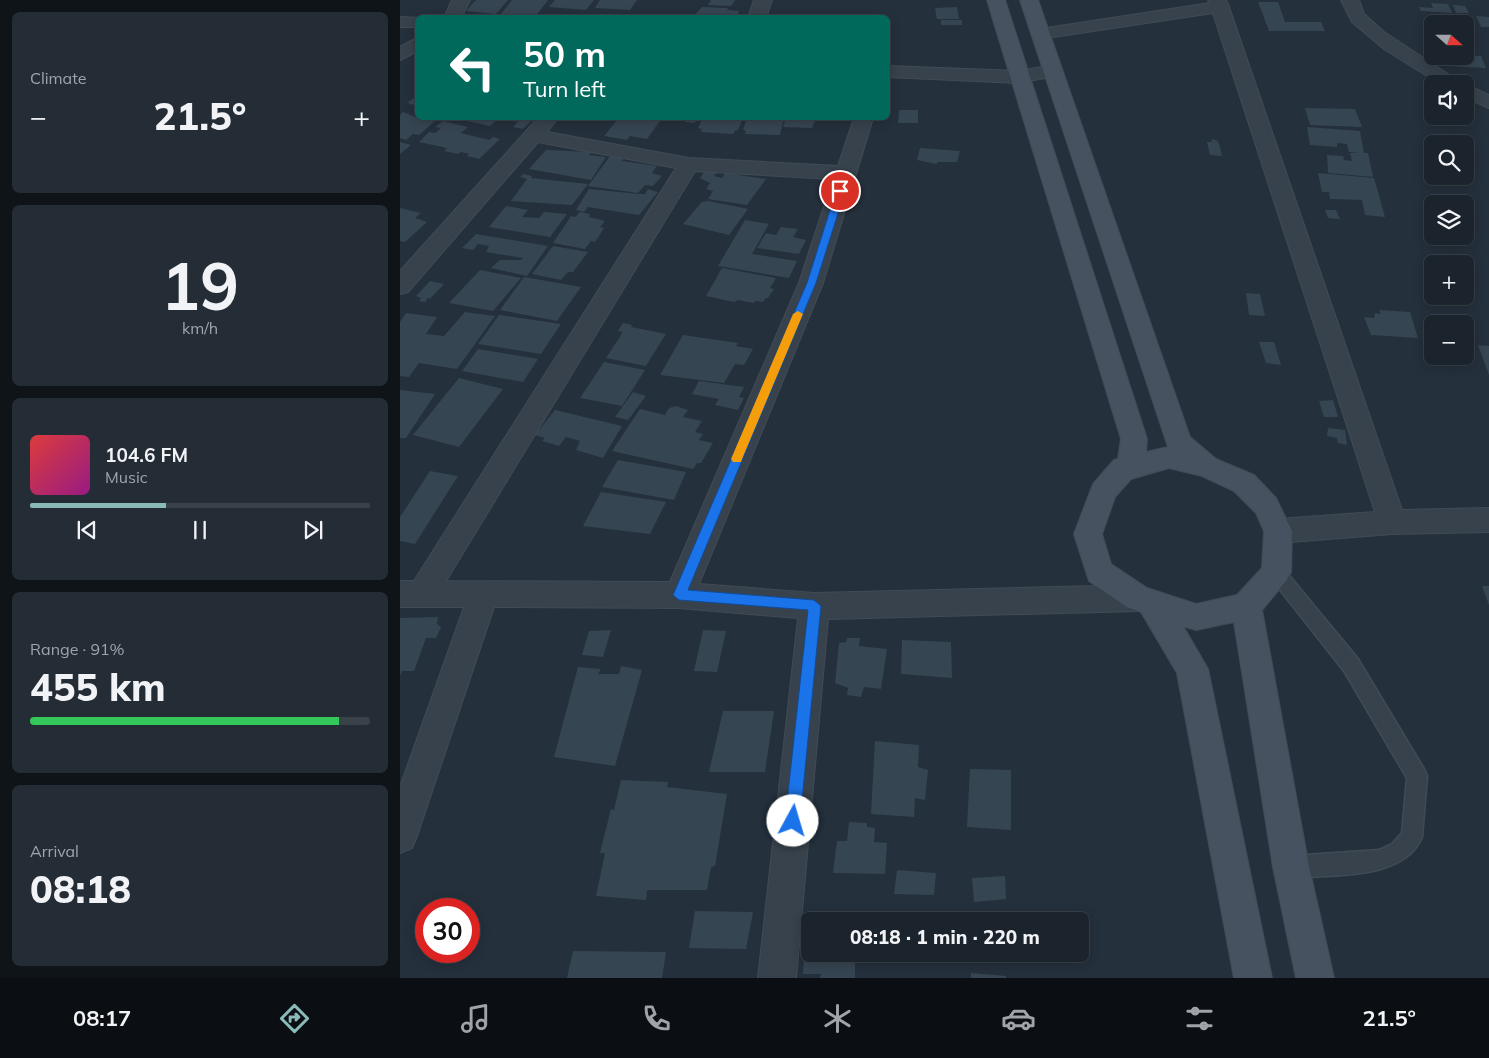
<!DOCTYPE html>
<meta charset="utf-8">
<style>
body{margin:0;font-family:Mulish,sans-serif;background:#242c35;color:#f1f3f6;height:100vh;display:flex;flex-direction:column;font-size:19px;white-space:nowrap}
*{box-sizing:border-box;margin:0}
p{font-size:16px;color:#a0a4aa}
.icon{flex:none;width:28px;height:28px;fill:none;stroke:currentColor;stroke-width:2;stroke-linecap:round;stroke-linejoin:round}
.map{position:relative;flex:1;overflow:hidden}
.details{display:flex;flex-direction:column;gap:12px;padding:12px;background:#0f1419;width:400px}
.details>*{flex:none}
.top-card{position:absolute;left:15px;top:15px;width:475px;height:105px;border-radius:8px;box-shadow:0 2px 12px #0003,0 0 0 1px #394149;background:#00695c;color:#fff;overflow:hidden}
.needle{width:32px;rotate:111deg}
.controls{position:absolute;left:1024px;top:15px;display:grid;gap:10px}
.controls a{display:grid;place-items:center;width:50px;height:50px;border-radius:8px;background:#1b242d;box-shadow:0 2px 12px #0003,0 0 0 1px #394149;font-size:25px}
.speed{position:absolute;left:15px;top:898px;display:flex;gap:10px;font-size:25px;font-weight:700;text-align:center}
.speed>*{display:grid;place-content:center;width:65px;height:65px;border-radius:50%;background:#1b242d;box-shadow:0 2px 12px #0003,0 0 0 1px #394149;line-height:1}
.speed .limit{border:8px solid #d22;background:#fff;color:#111}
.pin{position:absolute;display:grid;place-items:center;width:42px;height:42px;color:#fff;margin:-21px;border:2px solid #fff;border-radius:50%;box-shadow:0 1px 5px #0007}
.me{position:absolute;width:55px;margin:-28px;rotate:6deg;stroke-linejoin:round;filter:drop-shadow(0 0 4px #0008)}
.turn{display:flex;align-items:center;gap:18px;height:105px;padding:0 25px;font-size:22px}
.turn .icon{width:65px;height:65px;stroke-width:2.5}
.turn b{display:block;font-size:35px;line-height:42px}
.big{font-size:38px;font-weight:800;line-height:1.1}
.details .widget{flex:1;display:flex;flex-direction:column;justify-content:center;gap:8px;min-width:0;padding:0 18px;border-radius:8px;background:#242c35}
.details .dial{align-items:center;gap:0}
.dial b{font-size:65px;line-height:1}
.song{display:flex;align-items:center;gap:15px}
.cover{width:60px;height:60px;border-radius:8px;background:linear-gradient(135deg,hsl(0 70% 55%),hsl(310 70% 35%))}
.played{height:5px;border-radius:2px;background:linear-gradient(90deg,#8bbbb9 40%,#394149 40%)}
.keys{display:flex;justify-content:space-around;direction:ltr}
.heat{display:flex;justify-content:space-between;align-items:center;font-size:28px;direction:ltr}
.charge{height:8px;border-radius:4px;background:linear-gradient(90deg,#34c759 91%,#394149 0)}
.trip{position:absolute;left:401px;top:912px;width:288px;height:50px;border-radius:8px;background:#1b242d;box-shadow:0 2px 12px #0003,0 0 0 1px #394149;font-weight:800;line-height:50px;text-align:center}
.tab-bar{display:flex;height:80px;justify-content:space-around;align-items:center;background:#0b0e12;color:#a0a4aa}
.tab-bar .icon{width:35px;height:35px}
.tab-bar .active{color:#8bbbb9}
.tab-bar b{font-size:22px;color:#f1f3f6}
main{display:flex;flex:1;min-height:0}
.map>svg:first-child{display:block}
</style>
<main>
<section class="details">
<div class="widget"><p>Climate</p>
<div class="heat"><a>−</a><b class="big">21.5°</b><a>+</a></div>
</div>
<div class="widget dial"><b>19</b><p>km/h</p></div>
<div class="widget">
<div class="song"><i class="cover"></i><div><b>104.6 FM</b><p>Music</p></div></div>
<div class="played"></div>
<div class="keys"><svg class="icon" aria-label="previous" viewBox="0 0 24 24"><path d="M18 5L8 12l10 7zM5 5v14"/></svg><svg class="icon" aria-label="pause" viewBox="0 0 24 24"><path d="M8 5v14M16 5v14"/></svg><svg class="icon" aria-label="next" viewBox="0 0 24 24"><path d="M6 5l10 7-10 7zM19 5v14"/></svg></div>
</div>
<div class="widget"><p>Range · 91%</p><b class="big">455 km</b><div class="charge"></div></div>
<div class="widget"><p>Arrival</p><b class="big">08:18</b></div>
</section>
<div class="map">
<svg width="1089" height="978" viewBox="0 0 1089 978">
<rect width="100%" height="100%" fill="#24303c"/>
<g fill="#364552">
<polygon points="76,0 108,0 96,14 66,11"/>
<polygon points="112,0 148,0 136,16 101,14"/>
<polygon points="155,0 194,0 186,10 149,7"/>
<polygon points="200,0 237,0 230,10 195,8"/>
<polygon points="311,0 335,0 331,6 308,5"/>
<polygon points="858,2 878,2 885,22 921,22 925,31 869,31"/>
<polygon points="1031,3 1048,4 1052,13 1021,11 1019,7 1033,8"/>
<polygon points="1053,5 1065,6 1069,13 1056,13"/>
<polygon points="302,7 328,8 327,10 339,11 336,18 292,18"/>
<polygon points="557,7 559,19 537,19 535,8"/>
<polygon points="1076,16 1089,17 1089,27 1081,27"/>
<rect x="541" y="20" width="21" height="5"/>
<polygon points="1057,56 1081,56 1086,68 1048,66 1045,58 1058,58"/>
<polygon points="18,95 18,106 7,103"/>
<polygon points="905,108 955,109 962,127 910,125"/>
<polygon points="499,110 518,110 518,123 498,123"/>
<polygon points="3,112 18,118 36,120 19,135 13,134 6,140 0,138 0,115"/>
<polygon points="53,118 99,118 90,126"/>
<polygon points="108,118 134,118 123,129 113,127 118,122 106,120"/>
<polygon points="219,118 262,118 247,139 230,136 227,140 204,136"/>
<polygon points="282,118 299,118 294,123 285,122 286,119"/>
<polygon points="303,118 343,118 338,130 335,131 333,134 301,132 302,129 298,128"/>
<polygon points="347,118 384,118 380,135 345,134 346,131 343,130"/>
<polygon points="386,118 416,118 412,128 383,127"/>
<polygon points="43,121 68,127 61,133 89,140 93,137 100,139 79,159 67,156 69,154 61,152 58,154 44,151 47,148 19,142 29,132 35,133 41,128 35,127"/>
<polygon points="907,127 960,131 964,153 968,153 973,177 928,173 927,155 943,156 944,160 952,161 950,153 960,153 949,152 947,144 937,143 937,147 910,145"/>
<polygon points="812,139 816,140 819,143 822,156 810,155 807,142 812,142"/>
<polygon points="0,142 11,145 0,154"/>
<polygon points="520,148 560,151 557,162 538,162 536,164 517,160"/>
<polygon points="146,150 191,152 189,155 206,157 191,180 129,169"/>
<polygon points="210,156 224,158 222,161 257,166 252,173 262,176 253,186 245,185 238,193 188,186"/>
<polygon points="306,169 318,171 314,176 322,178 325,173 366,179 347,205 308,199 313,191 306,189 310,183 300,178"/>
<polygon points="918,173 974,178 985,217 965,215 962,200 930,199 929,192 922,192"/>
<polygon points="123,174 132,176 131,178 188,184 172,205 111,201 127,179 120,177"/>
<polygon points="189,189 239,194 245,194 248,189 258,192 239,215 194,208 188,207 184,212 176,210"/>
<polygon points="308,201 348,209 329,235 283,224 302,202"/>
<polygon points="106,206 128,210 122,217 139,218 144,212 167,214 150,237 89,227"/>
<polygon points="0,208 21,213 15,218 27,222 5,242 0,241"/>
<polygon points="925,210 936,210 940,219 928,218"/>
<polygon points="180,212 190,214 189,217 205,221 200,227 204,228 195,242 191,241 185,249 153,243 171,216 175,217"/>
<polygon points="345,220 369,224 352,254 397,261 389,278 318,266"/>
<polygon points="381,227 398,229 393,237 406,240 399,254 357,248 366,233 376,235"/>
<polygon points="76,234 148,246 127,276 91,268 100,260 121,260 123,258 86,252 89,246 78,244 73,250 62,248"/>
<polygon points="153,246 188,252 173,272 168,272 161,280 132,274"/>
<polygon points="322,268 376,278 370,288 374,289 368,298 366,298 363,302 355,301 354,303 338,300 334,302 306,296"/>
<polygon points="80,270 121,278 93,311 49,303"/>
<polygon points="124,277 181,287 157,321 100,310"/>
<polygon points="30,281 44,284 30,299 28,298 25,302 19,301 21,298 16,296"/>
<polygon points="846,293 860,294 865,316 849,315"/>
<polygon points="979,310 1010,312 1018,338 971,335 964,317 974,318 975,313 981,314"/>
<polygon points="65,312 95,316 57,369 19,363 9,377 0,376 0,322 6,313 37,317 26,334 44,336"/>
<polygon points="99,315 161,324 141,354 78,344"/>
<polygon points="223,323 232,325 231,327 266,334 246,366 206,358 223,332 218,331"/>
<polygon points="283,335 338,343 336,346 353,349 344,365 335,364 324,383 260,375"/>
<polygon points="859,342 874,342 881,365 866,363"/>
<polygon points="1078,345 1089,346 1089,375"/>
<polygon points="78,349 138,359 123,382 62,371"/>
<polygon points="204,362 245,370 222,406 180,398"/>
<polygon points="59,378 103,389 59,447 13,435"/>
<polygon points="299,381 344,387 339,397 344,398 338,410 315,405 319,399 292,394"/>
<polygon points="0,390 35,394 6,438 0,438"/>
<polygon points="233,392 246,396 228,420 215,417"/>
<polygon points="933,400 938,417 924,417 919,401"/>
<polygon points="276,406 288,410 283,417 302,421 295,432 303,434 299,440 313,443 301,463 297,463 293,469 212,451 240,409 265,415 269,408"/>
<polygon points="155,410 222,426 203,458 176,450 180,441 166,437 159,446 142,441 145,438 135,435"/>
<polygon points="928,428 945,430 947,445 938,443 937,438 927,436"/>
<polygon points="218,460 286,472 274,500 202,487"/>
<polygon points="30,471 58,476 15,544 0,541 0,517"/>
<polygon points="201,492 266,502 250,534 183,526"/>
<polygon points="1082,586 1089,586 1089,605"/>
<polygon points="38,617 37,624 41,627 36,638 26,638 14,671 2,671 0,676 0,618"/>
<polygon points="211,630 203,657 182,655 189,631"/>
<polygon points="303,630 326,631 317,672 294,671"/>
<polygon points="447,638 460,638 459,646 487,649 481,689 464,687 461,697 447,695 448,688 435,683 439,643 446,642"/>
<polygon points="502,640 551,642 552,678 501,674"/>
<polygon points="221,666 242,670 215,766 154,757 178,667 201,669 198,674 219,674"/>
<polygon points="323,711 374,711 365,772 309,772"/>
<polygon points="475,741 519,745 518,767 528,770 525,800 515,798 514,817 471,814"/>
<polygon points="570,769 611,770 611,830 567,827"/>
<polygon points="221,780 268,782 267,787 327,794 315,866 311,867 307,890 247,890 246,900 196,896 205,853 200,853 211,809 214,810"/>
<polygon points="449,822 467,823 467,827 475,828 474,842 487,843 485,874 433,873 437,841 447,841"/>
<polygon points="497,870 536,873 534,895 494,894"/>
<polygon points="605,876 606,899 574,902 572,878"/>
<polygon points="295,911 353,912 346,949 289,948"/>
<polygon points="408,912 454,914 454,921 410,921 410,954 455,954 455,978 420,978 421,974 403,974"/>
<polygon points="173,951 266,952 262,978 167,978"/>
<polygon points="571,973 606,976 606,978 571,978"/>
</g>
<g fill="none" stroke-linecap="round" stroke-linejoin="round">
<g stroke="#414b55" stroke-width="3">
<path id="service" d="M876 565 882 567 958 659 1024 769 1027 776 1022 837C1004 881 931 874 891 878L884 874 880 867 884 860 891 856 979 850 992 844 1002 833 1007 778 944 671 870 577 867 572 870 567Z"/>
</g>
<g stroke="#414b55" stroke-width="2">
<g id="minor">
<polygon points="52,0 70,0 61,18 44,18"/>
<polygon points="354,0 372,0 366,18 348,18"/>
<polygon points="808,0 826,0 829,7 1002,510 1089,508 1089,532 992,534 878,543 868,539 864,531 868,523 878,519 975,512 813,13 640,39 634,38 631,34 634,30 640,29 810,3"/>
<polygon points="941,0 959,0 964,14 984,32 1063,84 1040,84 984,49 952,22"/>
<polygon points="0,17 21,18 18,18 18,27 0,27"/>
<polygon points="18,37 18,51 0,60 0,47"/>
<polygon points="653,65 660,67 662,71 660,75 619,83 488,77 488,66 619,71"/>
<polygon points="1065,84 1089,95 1089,108 1065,97"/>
<path d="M138 118H158L147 132 289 158 438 166 454 118H473L423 283 299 584 414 593 738 585 749 589 753 598 749 607 738 611 428 619 396 978H358L398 618 279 608 94 607 17 836 12 848 0 853V787L64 607H0V581H14L276 168 138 142 8 292 0 294V271ZM295 171 433 179 399 283 270 582 46 581Z"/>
</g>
</g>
<g stroke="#414b55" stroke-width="2">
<path id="secondary" d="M587 0H605L747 439 746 452 768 447 620 0H638L790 437 816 459 854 475 876 498 892 531 891 572 886 581 862 610 909 867 934 978H896L873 867 834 622 796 630 783 626 808 669 872 978H834L777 673 741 612 727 607 689 581 674 534 693 484 714 460 718 459 721 439ZM769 468 802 476 834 491 856 513 864 531 862 568 837 595 796 604 747 588 711 564 702 534 715 497 731 479Z"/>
</g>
<use href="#service" fill="#38424c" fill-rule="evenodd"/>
<use href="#minor" fill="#38424c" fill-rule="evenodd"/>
<use href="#secondary" fill="#46525f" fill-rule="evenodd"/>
</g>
<polygon fill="#1a73e8" stroke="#114b97" points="440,188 445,191 416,283 288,590 414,600 421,606 400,821 398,826 393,828 388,826 385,821 408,610 279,600 273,595 407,283 436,191"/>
<polygon fill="#f59e0b" points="398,311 403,314 342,459 341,462 333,462 331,459 393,314"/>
</svg>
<div class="controls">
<a><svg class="needle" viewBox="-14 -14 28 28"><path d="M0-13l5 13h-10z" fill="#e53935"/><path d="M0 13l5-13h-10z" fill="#a0a4aa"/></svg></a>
<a><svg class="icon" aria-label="sound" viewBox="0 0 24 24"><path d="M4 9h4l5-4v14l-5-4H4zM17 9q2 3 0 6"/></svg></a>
<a><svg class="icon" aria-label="search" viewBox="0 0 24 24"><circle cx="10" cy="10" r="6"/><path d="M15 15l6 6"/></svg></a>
<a><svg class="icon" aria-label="layers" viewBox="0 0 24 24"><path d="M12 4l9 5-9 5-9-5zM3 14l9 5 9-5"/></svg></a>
<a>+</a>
<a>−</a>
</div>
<div class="speed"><div class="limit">30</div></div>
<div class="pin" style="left:440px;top:191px;background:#d93025"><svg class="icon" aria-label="arrive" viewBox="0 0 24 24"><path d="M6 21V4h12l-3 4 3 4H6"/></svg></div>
<svg class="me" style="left:393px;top:821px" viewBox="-20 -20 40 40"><circle r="19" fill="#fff"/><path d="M0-13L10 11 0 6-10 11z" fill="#1a73e8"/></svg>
<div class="trip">08:18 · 1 min · 220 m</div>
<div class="top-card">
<div class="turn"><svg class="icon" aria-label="left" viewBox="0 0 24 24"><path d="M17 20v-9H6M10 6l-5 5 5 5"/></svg><div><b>50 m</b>Turn left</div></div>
</div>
</div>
</main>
<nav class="tab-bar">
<b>08:17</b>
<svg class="icon active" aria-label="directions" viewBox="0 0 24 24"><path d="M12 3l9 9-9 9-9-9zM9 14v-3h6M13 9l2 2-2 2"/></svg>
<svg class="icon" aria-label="music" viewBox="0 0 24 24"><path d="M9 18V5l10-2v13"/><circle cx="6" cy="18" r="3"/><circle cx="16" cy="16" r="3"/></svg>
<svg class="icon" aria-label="phone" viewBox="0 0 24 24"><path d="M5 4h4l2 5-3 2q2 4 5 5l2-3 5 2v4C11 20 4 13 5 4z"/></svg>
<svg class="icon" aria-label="climate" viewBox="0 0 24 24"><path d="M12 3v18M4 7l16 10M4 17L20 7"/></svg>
<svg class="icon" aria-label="car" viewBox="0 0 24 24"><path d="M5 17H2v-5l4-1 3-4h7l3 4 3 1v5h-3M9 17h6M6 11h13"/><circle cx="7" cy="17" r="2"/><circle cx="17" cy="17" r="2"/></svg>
<svg class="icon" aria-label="filters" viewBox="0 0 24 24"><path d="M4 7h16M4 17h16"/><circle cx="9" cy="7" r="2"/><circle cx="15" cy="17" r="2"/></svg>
<b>21.5°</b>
</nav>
